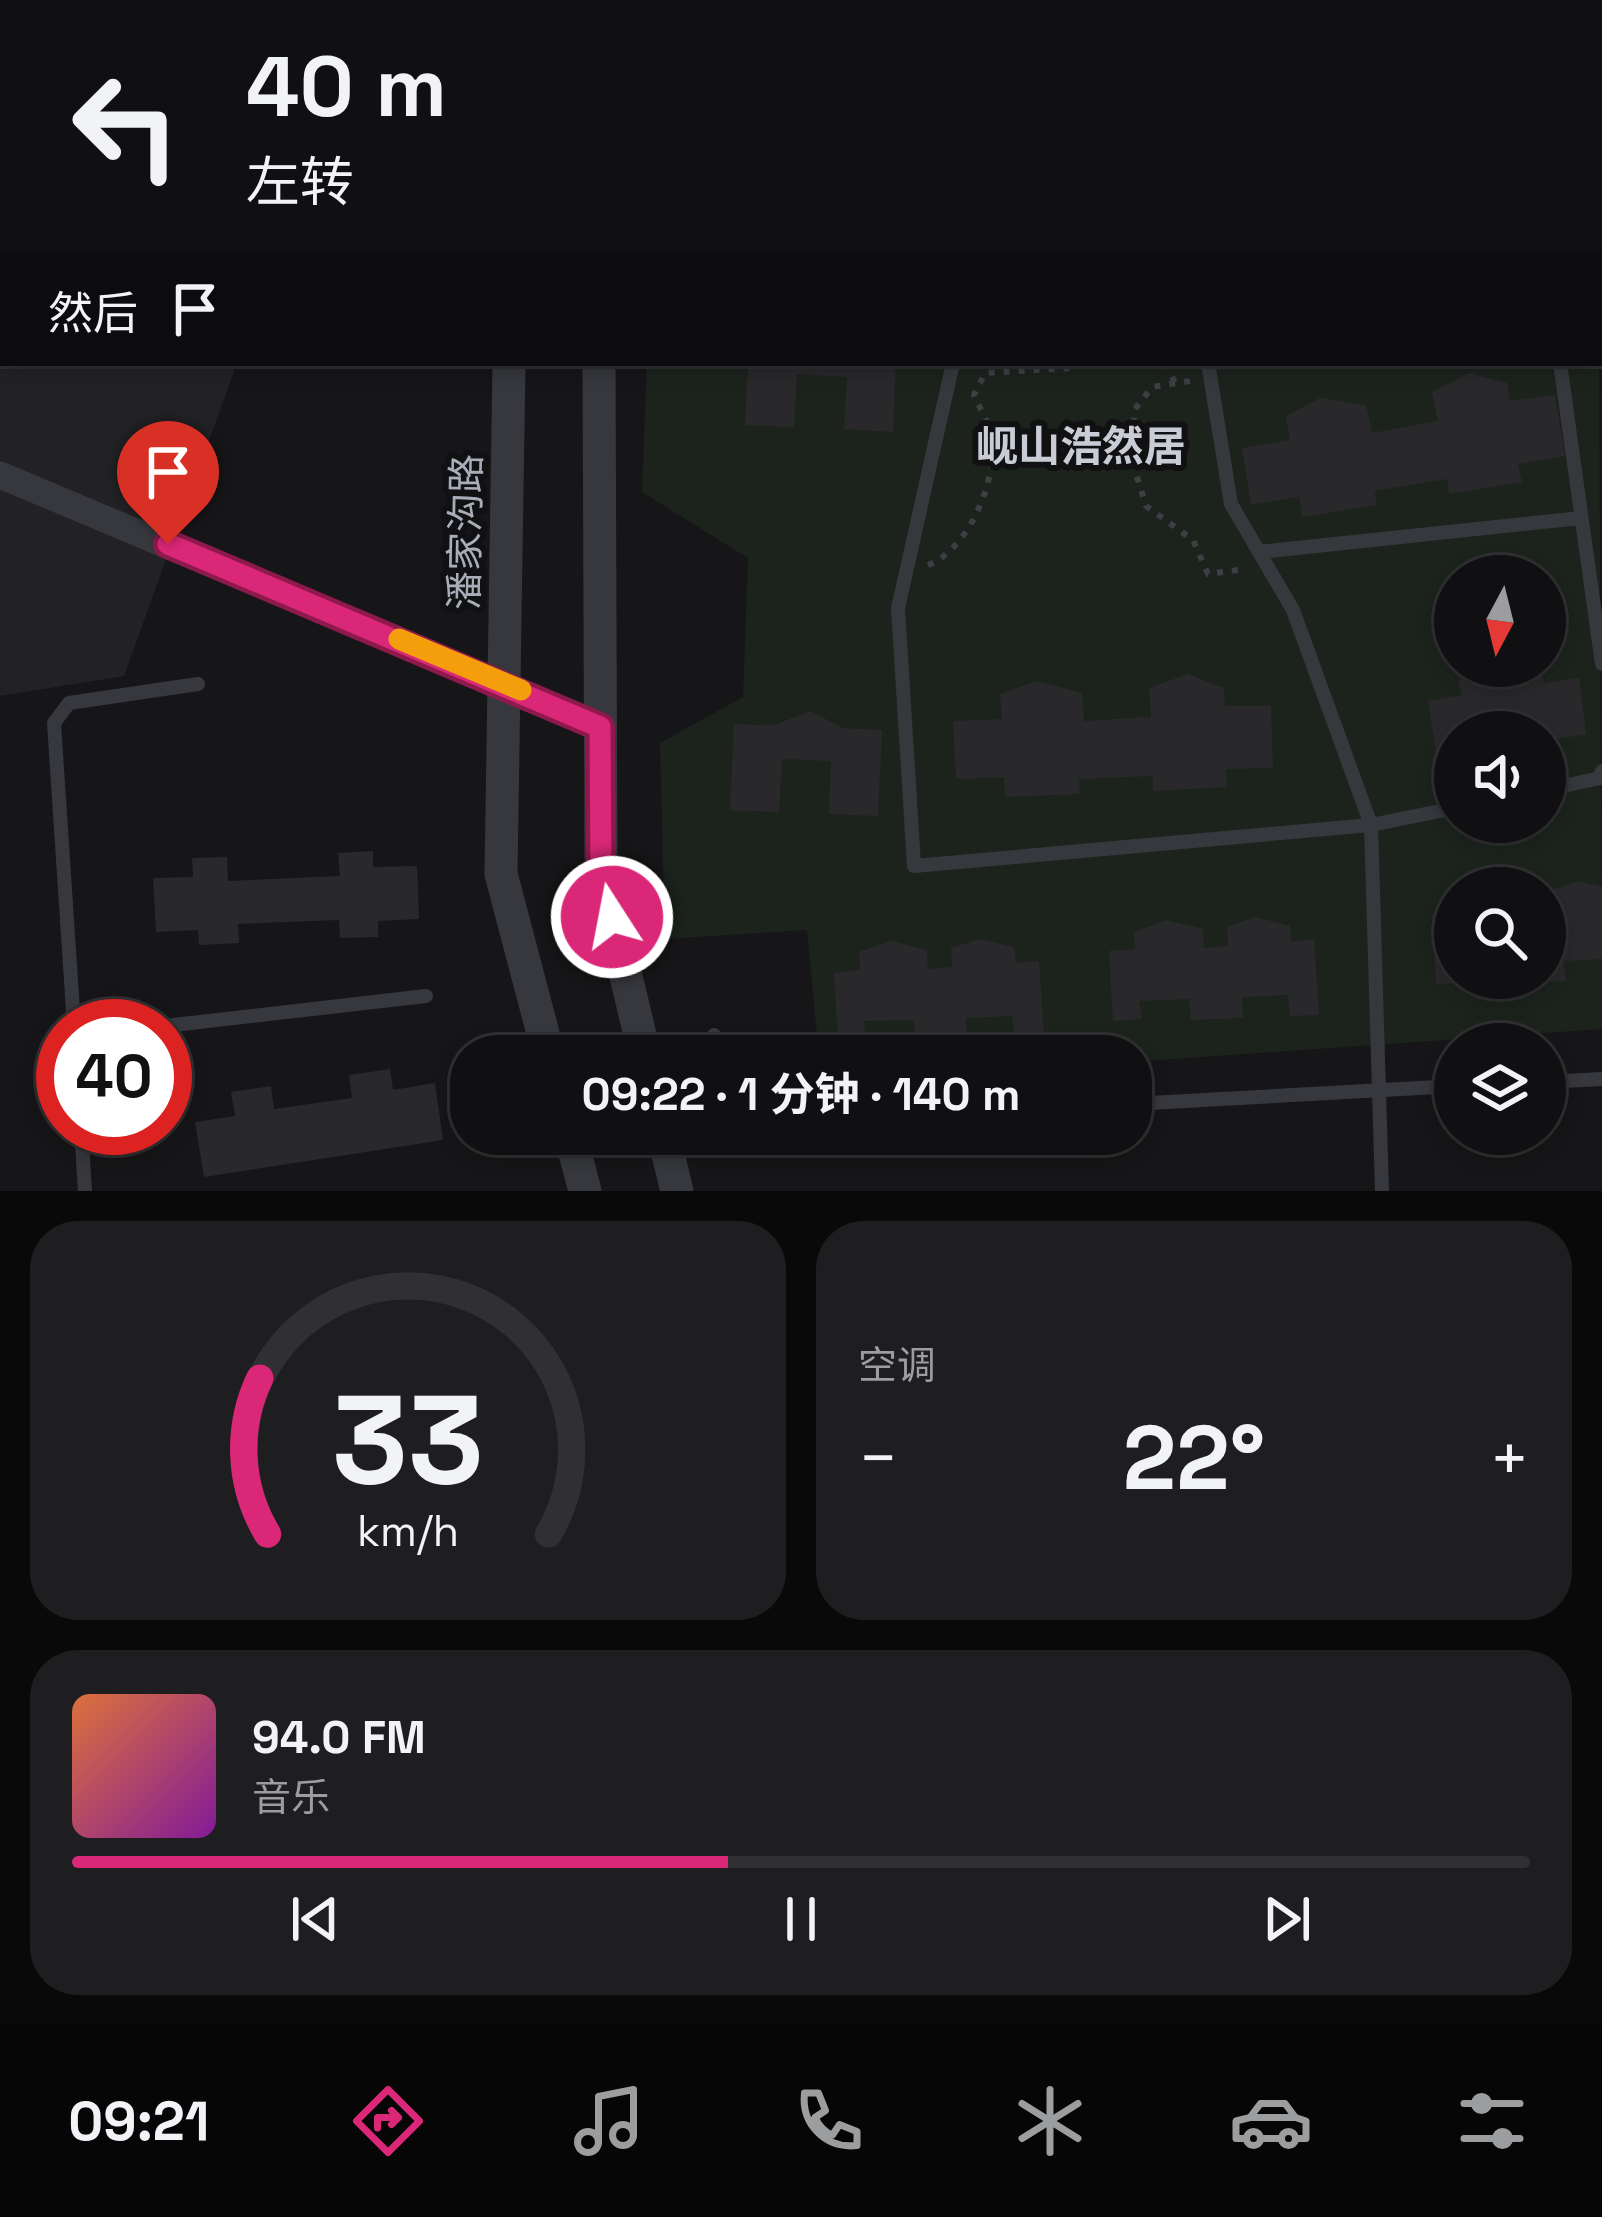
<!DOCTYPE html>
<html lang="zh">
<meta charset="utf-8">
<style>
body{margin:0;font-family:"Space Grotesk","Noto Sans SC",sans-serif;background:#1e1e20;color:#f1f3f6;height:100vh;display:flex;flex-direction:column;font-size:45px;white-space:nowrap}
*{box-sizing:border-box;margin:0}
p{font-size:39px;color:#9c9d9f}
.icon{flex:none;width:66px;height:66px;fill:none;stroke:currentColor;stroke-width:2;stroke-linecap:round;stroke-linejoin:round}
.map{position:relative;height:1191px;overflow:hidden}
.sheet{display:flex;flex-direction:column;gap:30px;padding:30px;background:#09090a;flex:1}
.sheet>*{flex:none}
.guide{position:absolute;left:0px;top:0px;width:1602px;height:366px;box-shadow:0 6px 18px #0003,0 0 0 3px #303032;background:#101012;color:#f1f3f6;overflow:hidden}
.needle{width:78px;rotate:187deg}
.controls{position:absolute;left:1434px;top:555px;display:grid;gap:24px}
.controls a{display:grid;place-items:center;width:132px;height:132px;border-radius:50%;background:#101012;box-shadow:0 6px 18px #0003,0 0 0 3px #303032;font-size:60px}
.speed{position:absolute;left:36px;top:999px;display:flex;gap:24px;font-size:60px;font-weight:700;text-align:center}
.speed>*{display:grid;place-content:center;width:156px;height:156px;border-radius:50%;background:#101012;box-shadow:0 6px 18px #0003,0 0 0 3px #303032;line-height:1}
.speed .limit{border:18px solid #d22;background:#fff;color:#111}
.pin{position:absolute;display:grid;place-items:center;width:102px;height:102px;color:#fff;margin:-123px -51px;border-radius:50% 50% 50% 0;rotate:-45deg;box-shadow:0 0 12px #0007}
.pin .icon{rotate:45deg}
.me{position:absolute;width:132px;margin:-66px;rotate:349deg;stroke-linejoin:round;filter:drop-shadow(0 0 9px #0008)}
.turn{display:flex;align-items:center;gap:42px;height:252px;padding:0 48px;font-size:54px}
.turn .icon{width:156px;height:156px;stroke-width:2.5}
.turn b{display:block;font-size:84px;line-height:102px}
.then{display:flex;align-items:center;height:114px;padding:0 48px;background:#0003;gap:24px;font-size:45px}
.big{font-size:90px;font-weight:700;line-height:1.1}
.sheet .card{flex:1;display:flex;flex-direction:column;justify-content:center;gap:18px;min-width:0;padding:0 42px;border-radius:48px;background:#1e1e20}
.sheet .dial{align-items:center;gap:0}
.dial svg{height:312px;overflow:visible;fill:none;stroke:#303032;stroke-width:7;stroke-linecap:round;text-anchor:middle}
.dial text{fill:#f1f3f6;stroke:none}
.song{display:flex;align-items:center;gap:36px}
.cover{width:144px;height:144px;border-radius:18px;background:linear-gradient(135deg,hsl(20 70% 55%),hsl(290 70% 35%))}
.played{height:12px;border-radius:6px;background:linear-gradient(90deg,#db2777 45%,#303032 45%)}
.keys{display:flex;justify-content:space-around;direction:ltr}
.heat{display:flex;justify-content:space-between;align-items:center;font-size:66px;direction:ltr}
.sheet .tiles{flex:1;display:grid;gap:30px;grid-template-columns:1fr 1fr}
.card:last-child{grid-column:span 2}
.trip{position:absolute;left:450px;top:1035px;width:702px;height:120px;border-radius:48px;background:#101012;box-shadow:0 6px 18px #0003,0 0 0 3px #303032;font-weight:700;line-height:120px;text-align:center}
.dock{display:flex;height:192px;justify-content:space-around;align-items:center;background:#060607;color:#9c9d9f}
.dock .icon{width:84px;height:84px}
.dock .current{color:#db2777}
.dock b{font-size:54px;color:#f1f3f6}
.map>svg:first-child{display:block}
</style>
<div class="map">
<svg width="1602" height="1191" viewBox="0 0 1602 1191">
<rect width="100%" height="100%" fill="#161618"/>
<polygon fill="#222225" points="0,0 367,0 3,3 3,363 237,363 124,676 0,696"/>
<g fill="#1c231d" fill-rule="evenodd">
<polygon points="1273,0 1555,0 1555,3 1257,3"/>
<path d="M1599 334 1602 1029 1131 1062V1056H819L807 930 665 939 660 743 743 697 748 558 642 492 647 363H1599ZM1455 576H1545V666H1455ZM1455 732H1545V822H1455ZM1455 888H1545V978H1455Z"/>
</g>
<g fill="#29292c">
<polygon points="748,363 896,363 893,432 844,429 847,377 797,374 794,427 745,425"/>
<polygon points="1469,373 1507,383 1510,401 1555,395 1565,456 1518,464 1522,482 1449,494 1447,479 1374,491 1377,505 1302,517 1299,497 1251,505 1242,448 1290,440 1286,416 1320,398 1366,405 1372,433 1438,421 1432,392"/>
<polygon points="1489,666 1540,666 1544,683 1579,678 1586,734 1545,741 1545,732 1455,732 1455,756 1437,759 1428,701 1462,695 1458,680"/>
<polygon points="1188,674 1224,688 1225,706 1271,706 1273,768 1226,769 1227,787 1153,791 1153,776 1079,779 1080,794 1005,797 1004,777 956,779 953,721 1002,719 1000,694 1037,681 1082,693 1084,721 1151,717 1149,688"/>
<polygon points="810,711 843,728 882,730 878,816 829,814 831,761 782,759 779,812 730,810 734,724 772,726"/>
<polygon points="373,851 373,867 417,866 419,919 378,921 378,937 340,938 339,920 238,924 239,943 199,945 198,930 156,932 153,878 193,877 192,858 227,857 228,881 340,876 338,853"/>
<polygon points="1578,881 1602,887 1602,959 1564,961 1566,981 1513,983 1513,978 1545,978 1549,891"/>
<polygon points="1455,913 1455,978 1464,983 1436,984 1432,915"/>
<polygon points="1255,917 1290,926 1291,942 1314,939 1319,1015 1290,1016 1288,995 1242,997 1243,1018 1191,1020 1189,999 1139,1001 1142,1019 1113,1021 1109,951 1135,949 1134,932 1166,920 1203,929 1204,948 1228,946 1227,927"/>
<polygon points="980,939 1014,947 1016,963 1039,961 1044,1037 1014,1037 1012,1016 966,1018 967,1039 915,1041 914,1020 864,1021 866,1041 838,1042 834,973 860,970 859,952 891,941 927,950 928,969 952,967 951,948"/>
<polygon points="390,1069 393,1090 435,1083 443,1140 204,1177 195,1122 235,1116 231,1092 271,1086 274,1109 352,1098 349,1075"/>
</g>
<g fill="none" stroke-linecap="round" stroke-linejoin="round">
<g stroke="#3d3f44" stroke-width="6" stroke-dasharray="6 9" stroke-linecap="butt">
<polyline points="1166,363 1175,383"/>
<polyline points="1190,381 1152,387 1135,409 1131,458 1146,506 1193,540 1208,574 1246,569"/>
<path d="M928 565C970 549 1001 474 990 431 987 419 979 407 974 395L985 373 1072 368 1073 363"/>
</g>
<g stroke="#37383d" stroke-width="14">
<polyline points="559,0 559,3"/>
<polyline points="1166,0 1166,3"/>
<polyline points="1512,0 1513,3"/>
<polyline points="1108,3 1125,0"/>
<polyline points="953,363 898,608 914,866 1371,825 1455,808"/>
<polyline points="1208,363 1231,504 1293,610 1371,825 1382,1191"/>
<polyline points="1560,363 1602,664"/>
<polyline points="1259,552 1581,518"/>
<polyline points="1545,790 1600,778 1602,771"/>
<polyline points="74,1026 54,723 69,703 198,684"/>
<polyline points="165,1026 426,996"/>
<polyline points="712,1056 714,1035"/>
<polyline points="1545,1082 1602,1079"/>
<polyline points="1131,1104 1455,1086"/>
<polyline points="81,1128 85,1191"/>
</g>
<polyline stroke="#37383d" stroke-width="27" points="0,475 600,727"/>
<g stroke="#37383d" stroke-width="33">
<polyline points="509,363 501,874 549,1056"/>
<polyline points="599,363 601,871 645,1056"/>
<polyline points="570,1134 585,1191"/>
<polyline points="663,1134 677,1191"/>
</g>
</g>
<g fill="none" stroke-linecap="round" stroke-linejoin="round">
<g stroke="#8e194d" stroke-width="30">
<polyline id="route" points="168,544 600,727 601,871 612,917"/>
</g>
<use href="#route" stroke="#db2777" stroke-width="21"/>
<polyline stroke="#f59e0b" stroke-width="21" points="399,639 521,690"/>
</g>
<g text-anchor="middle" stroke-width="12" stroke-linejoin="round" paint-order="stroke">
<g font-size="39" fill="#a8adb8" stroke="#111113">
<text transform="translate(465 532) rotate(-89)" y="14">潘家沟路</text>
</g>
<g font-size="42" font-weight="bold" fill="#c9ccd4" stroke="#111113">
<text x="1081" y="461">岘山浩然居</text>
</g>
</g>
</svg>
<div class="controls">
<a><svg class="needle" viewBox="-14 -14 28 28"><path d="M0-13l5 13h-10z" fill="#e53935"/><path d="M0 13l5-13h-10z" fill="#9c9d9f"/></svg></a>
<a><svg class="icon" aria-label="sound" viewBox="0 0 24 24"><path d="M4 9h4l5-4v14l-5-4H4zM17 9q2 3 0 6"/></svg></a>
<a><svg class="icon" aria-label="search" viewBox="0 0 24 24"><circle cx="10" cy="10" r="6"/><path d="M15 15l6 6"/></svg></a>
<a><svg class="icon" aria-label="layers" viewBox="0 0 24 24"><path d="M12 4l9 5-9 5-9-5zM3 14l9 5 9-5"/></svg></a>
</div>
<div class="speed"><div class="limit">40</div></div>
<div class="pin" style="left:168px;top:544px;background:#d93025"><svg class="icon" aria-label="arrive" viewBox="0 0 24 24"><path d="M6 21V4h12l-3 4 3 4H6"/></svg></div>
<svg class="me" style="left:612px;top:917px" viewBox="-20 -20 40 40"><circle r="17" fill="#db2777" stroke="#fff" stroke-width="3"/><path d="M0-11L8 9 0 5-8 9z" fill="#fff"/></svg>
<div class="trip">09:22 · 1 分钟 · 140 m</div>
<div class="guide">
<div class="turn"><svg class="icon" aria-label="left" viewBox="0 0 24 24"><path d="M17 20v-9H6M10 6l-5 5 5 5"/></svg><div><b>40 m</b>左转</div></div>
<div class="then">然后<svg class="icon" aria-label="arrive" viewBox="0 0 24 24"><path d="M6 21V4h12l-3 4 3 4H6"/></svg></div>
</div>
</div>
<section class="sheet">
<div class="tiles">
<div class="card dial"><svg viewBox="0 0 100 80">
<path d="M14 69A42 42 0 1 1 86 69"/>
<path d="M14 69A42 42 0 0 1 12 29" stroke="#db2777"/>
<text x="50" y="56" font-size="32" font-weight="700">33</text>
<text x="50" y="72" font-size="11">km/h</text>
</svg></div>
<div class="card"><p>空调</p>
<div class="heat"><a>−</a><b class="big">22°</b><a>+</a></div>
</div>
<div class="card">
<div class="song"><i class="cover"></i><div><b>94.0 FM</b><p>音乐</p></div></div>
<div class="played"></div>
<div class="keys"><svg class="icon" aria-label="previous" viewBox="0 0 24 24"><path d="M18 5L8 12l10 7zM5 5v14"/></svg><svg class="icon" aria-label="pause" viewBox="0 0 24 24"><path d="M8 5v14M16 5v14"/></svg><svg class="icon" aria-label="next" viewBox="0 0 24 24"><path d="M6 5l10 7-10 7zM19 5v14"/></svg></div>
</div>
</div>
</section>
<nav class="dock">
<b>09:21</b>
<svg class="icon current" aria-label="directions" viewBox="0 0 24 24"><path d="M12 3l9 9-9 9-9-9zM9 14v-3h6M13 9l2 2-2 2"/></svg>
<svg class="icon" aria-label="music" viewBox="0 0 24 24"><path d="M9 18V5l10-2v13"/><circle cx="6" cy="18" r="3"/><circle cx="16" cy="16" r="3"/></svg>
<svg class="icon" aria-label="phone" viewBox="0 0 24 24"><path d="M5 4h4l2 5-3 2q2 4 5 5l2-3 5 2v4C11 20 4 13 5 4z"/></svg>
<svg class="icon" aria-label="climate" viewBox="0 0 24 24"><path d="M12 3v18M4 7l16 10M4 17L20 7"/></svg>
<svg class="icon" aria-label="car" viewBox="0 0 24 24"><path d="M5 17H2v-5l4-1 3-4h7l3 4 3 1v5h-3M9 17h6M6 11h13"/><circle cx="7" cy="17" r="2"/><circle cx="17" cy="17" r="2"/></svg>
<svg class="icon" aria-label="filters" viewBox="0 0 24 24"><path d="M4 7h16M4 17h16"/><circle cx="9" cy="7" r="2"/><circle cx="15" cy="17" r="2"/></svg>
</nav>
